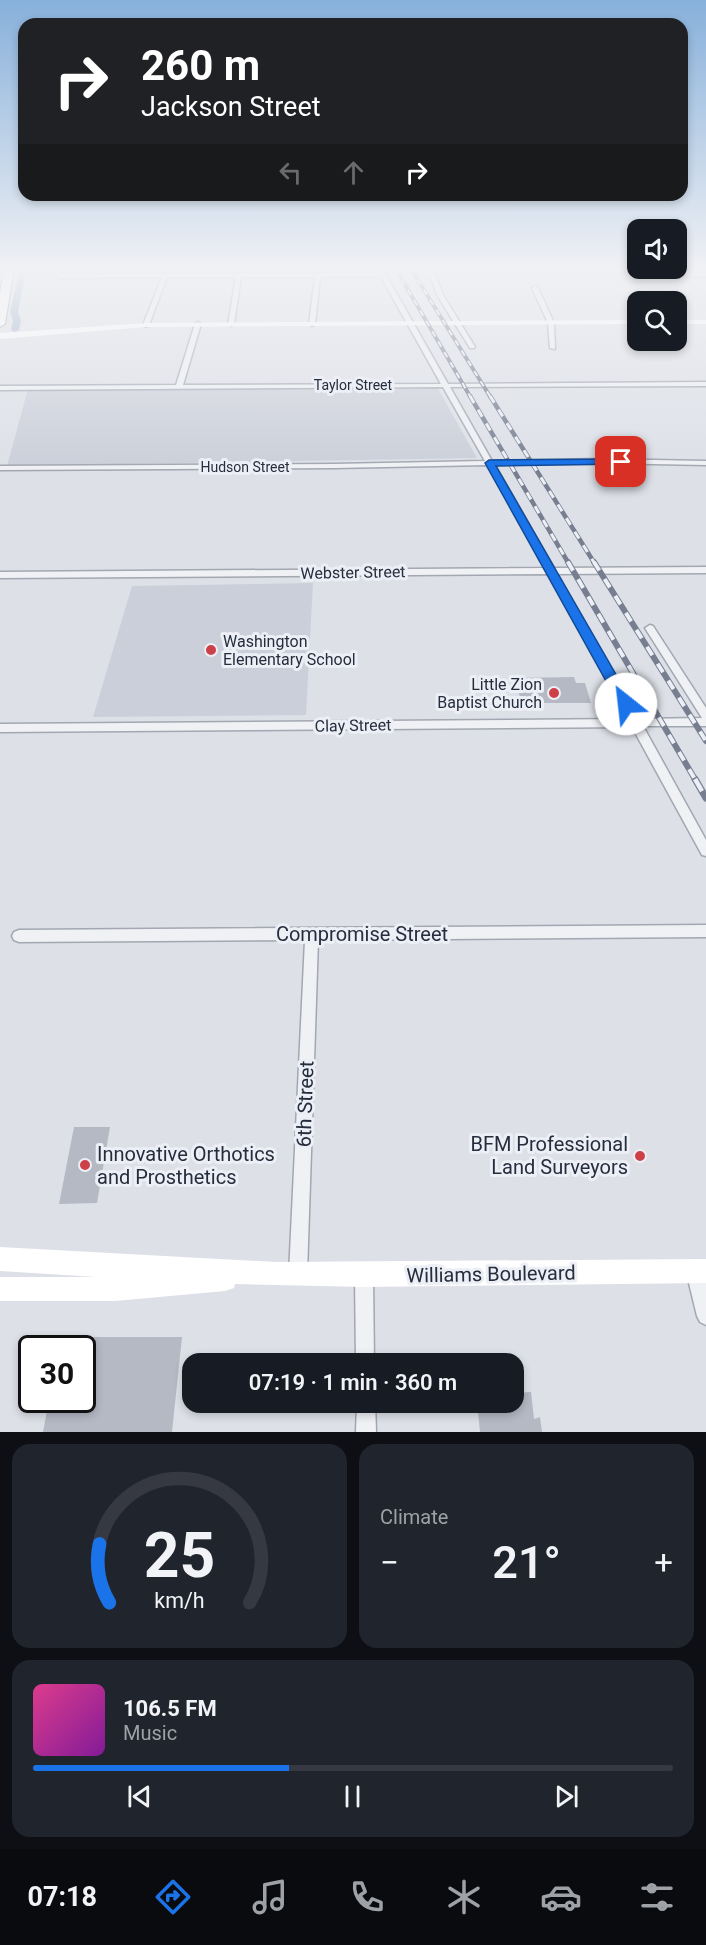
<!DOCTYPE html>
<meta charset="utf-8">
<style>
body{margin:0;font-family:Roboto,sans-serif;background:#20242c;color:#f1f3f6;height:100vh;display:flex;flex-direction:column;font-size:22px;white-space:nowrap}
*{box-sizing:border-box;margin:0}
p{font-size:20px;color:#9ea1a6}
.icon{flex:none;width:33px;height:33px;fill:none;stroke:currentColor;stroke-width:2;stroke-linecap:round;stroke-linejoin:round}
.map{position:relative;height:1432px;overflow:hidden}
.details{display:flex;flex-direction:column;gap:12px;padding:12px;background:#0d0f14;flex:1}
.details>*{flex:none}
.banner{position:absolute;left:18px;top:18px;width:670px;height:183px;border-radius:18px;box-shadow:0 3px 9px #0003;background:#202124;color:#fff;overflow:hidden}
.buttons{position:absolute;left:627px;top:219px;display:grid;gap:12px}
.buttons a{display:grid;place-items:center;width:60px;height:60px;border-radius:12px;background:#171b24;box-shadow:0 3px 9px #0003;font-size:30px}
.speed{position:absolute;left:18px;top:1335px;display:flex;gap:12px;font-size:30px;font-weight:700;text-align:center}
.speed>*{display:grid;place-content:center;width:78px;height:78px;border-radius:50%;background:#171b24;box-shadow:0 3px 9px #0003;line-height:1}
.speed .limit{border:3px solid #111;border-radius:9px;background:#fff;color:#111}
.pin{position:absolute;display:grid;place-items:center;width:51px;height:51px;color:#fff;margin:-26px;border-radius:12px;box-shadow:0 3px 9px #0006}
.me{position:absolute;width:66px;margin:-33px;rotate:331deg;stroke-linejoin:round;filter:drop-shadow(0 0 4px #0008)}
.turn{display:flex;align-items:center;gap:21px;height:126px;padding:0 24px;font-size:27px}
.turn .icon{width:78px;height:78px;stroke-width:2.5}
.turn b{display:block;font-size:42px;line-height:51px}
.lanes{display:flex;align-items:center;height:57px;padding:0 24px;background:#0003;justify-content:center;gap:30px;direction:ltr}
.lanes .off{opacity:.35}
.big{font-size:45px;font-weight:600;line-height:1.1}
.details .widget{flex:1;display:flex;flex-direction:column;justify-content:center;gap:9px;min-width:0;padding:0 21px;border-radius:18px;background:#20242c}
.details .dial{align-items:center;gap:0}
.dial svg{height:156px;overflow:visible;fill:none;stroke:#363941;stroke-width:7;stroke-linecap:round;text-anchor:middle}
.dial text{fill:#f1f3f6;stroke:none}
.song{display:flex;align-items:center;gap:18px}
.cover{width:72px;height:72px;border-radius:9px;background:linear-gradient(135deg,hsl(330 70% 55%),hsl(290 70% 35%))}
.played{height:6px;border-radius:3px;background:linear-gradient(90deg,#1a73e8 40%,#363941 40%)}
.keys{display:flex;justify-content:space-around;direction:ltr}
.heat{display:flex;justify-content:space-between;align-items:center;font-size:33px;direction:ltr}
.details .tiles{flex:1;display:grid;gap:12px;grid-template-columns:1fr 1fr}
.widget:last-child{grid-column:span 2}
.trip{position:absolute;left:182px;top:1353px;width:342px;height:60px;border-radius:18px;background:#171b24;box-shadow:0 3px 9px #0003;font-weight:600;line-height:60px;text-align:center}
.tabs{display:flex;height:96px;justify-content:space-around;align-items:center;background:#090b0e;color:#9ea1a6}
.tabs .icon{width:42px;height:42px}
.tabs .current{color:#1a73e8}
.tabs b{font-size:27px;color:#f1f3f6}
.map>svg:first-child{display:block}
</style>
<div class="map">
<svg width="706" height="1432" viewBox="0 0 706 1432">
<rect width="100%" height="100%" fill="#dde0e7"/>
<g fill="#cbcfd9">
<polygon points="437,387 477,458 7,466 28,389"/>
<polygon points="313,583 306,715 93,717 132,586"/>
</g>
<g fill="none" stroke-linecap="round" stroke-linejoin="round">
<polygon fill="#97aac8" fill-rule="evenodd" points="20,269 26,269 18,312 21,321 19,330 15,332 11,330 13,321 10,312"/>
</g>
<g fill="#b4b9c4">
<polygon points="574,677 576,683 585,683 591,703 521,703 516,678"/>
<polygon points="74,1127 110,1127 97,1203 59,1204"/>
<polygon points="61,1337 182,1337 172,1432 43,1432 49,1400 82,1400 82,1348 59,1348"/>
<polygon points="531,1392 534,1419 540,1417 542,1432 480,1432 477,1402 513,1402 513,1393"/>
</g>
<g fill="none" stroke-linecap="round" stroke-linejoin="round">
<g stroke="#a2a7b1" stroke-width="3">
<g id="street">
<polygon points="377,269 382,269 386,275 448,384 706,382 706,386 450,387 492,461 600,459 706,461 706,465 600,463 495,465 554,568 706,567 706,573 557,574 638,719 702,718 645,628 650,625 653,626 706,708 706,726 643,726 706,840 706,856 702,855 632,727 0,732 0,724 628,719 549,574 0,578 0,572 546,568 487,465 334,468 0,470 0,466 334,464 485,461 443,387 0,390 0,386 176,385 195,324 198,322 201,324 183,385 441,384 381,277 320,277 315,324 312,326 309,324 315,277 241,277 234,324 231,326 228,324 236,277 167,277 149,325 146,327 143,325 162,277 59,278 56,276 59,274 379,273"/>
<polygon points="428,269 433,269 443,295 475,347 474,348 470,348 437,295"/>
<polygon points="609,269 706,273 706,277 611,271"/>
<polygon points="535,286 538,288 554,323 555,349 550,348 548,323 532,288"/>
<polygon points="647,295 649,296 652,302 647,302 644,297"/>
<polygon points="631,320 638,328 638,336 628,322"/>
<polygon points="638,340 644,340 647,348 643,348"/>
<polygon points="706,925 706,937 318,940 307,1274 304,1280 298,1283 292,1280 289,1274 305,940 19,942 14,940 12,936 14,932 19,930"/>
<polygon points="695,1262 701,1265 706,1281 706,1325 700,1322 697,1316 686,1271 689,1265"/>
<polygon points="364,1266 370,1269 373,1275 374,1364 356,1364 355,1275 358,1269"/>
<polygon points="357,1402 375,1402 376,1432 356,1432"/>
</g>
</g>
<g stroke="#848c9e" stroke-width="2">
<polygon id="highway" points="4,269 14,269 5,324 0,327 0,293"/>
</g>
<use href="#street" fill="#f0f1f5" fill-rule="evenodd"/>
<g fill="#fff" fill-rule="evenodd">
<polygon points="638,320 638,324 146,327 0,339 0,333 146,323"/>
<rect x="676" y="320" width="30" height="4"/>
<polygon points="0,1247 276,1262 706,1259 706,1283 364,1287 235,1284 234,1288 225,1291 115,1301 0,1301 0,1277 97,1277 0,1271"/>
</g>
<use href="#highway" fill="#fff" fill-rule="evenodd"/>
<g stroke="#767e90" stroke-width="4">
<g id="rail-far3">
<polyline points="396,269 471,398"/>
<polyline points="411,269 491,398"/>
</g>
</g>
<g stroke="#767e90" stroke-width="4.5">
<g id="rail-far2">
<polyline points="470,396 569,564"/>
<polyline points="490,396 595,564"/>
</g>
</g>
<g stroke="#767e90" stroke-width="6">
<g id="rail-far1">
<polyline points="568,562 696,781"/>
<polyline points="594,562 706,741"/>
</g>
</g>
<g stroke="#767e90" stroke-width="7">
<polyline id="rail" points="695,779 706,798"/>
</g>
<use href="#rail-far3" stroke="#eceff5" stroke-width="2" stroke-dasharray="6" stroke-linecap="butt"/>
<use href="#rail-far2" stroke="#eceff5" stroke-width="3" stroke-dasharray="8" stroke-linecap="butt"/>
<use href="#rail-far1" stroke="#eceff5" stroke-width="4" stroke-dasharray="10" stroke-linecap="butt"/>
<use href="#rail" stroke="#eceff5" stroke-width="4.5" stroke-dasharray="14" stroke-linecap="butt"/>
</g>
<linearGradient id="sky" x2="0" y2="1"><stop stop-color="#87b0db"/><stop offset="0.57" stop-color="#f0f1f4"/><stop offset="1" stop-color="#f0f1f4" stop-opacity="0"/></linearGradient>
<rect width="706" height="470" fill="url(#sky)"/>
<polygon fill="#1a73e8" stroke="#114b97" stroke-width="1.5" points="621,459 626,462 625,464 496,466 633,704 626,709 621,708 485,463 489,460"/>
<g fill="#ce4048" stroke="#eceff5" stroke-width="2">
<circle cx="211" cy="650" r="6"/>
<circle cx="554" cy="693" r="6"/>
<circle cx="640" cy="1156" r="6"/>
<circle cx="85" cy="1165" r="6"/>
</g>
<g text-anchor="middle" stroke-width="6" stroke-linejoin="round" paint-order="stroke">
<g font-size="14" fill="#262d3d" stroke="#eceff5">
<text x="353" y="390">Taylor Street</text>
<text x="245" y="472">Hudson Street</text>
</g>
<g font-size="16" fill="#262d3d" stroke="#eceff5">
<text transform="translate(353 572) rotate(-1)" y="6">Webster Street</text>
<text transform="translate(353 725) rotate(-1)" y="6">Clay Street</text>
</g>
<g font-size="16" fill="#262d3d" stroke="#eceff5" text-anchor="start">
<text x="223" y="647">Washington<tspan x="223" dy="18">Elementary School</tspan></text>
<text x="542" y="690" text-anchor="end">Little Zion<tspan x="542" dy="18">Baptist Church</tspan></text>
</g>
<g font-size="20" fill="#262d3d" stroke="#eceff5">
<text x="362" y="941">Compromise Street</text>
<text transform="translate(305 1104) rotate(-88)" y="7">6th Street</text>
<text transform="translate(491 1274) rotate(-1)" y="7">Williams Boulevard</text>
</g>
<g font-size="20" fill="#262d3d" stroke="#eceff5" text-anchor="end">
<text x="628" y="1151">BFM Professional<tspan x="628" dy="23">Land Surveyors</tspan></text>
<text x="97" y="1161" text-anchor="start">Innovative Orthotics<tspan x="97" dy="23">and Prosthetics</tspan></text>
</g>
</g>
</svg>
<div class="buttons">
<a><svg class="icon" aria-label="sound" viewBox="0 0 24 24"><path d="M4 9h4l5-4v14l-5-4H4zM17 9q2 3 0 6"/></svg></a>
<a><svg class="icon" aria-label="search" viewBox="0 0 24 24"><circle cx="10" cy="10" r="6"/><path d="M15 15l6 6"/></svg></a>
</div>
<div class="speed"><div class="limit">30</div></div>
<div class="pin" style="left:621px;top:462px;background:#d93025"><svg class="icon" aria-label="arrive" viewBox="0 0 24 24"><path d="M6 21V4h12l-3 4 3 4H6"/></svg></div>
<svg class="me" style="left:626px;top:704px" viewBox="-20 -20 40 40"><circle r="19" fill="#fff"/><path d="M0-13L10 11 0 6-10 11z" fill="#1a73e8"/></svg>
<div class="trip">07:19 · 1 min · 360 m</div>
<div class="banner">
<div class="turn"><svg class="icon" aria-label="right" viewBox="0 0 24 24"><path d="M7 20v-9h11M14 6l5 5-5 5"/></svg><div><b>260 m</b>Jackson Street</div></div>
<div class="lanes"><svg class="icon off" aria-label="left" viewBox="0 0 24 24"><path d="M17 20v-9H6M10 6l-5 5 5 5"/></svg><svg class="icon off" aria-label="ahead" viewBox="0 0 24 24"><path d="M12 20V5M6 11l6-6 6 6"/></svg><svg class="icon" aria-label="right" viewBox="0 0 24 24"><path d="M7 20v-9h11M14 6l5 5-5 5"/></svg></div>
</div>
</div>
<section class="details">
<div class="tiles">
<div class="widget dial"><svg viewBox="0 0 100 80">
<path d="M14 69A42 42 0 1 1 86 69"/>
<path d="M14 69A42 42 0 0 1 9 39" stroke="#1a73e8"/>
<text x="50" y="56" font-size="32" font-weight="700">25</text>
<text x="50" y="72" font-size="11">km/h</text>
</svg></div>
<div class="widget"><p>Climate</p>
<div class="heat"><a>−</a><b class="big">21°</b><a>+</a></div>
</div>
<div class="widget">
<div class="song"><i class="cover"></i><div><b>106.5 FM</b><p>Music</p></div></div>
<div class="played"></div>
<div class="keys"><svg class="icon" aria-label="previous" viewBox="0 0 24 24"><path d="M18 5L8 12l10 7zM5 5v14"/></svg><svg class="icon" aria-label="pause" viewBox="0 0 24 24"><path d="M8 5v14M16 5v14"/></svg><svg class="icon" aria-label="next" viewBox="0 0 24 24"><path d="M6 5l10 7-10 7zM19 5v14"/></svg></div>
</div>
</div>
</section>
<nav class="tabs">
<b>07:18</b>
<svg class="icon current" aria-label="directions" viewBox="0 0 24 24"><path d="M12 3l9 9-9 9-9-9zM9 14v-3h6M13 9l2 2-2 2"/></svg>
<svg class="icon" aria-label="music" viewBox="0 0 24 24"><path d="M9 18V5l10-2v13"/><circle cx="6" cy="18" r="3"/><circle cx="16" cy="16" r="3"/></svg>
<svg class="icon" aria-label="phone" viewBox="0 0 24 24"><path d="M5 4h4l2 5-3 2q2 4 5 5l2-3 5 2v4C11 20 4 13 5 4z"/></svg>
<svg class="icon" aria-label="climate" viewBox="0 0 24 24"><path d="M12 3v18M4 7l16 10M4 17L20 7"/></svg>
<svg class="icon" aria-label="car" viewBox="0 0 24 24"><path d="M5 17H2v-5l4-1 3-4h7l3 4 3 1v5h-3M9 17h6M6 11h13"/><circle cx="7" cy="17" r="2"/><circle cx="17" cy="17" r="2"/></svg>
<svg class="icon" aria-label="filters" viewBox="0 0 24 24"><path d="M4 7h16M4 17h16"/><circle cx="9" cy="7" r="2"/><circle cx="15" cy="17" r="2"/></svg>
</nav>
